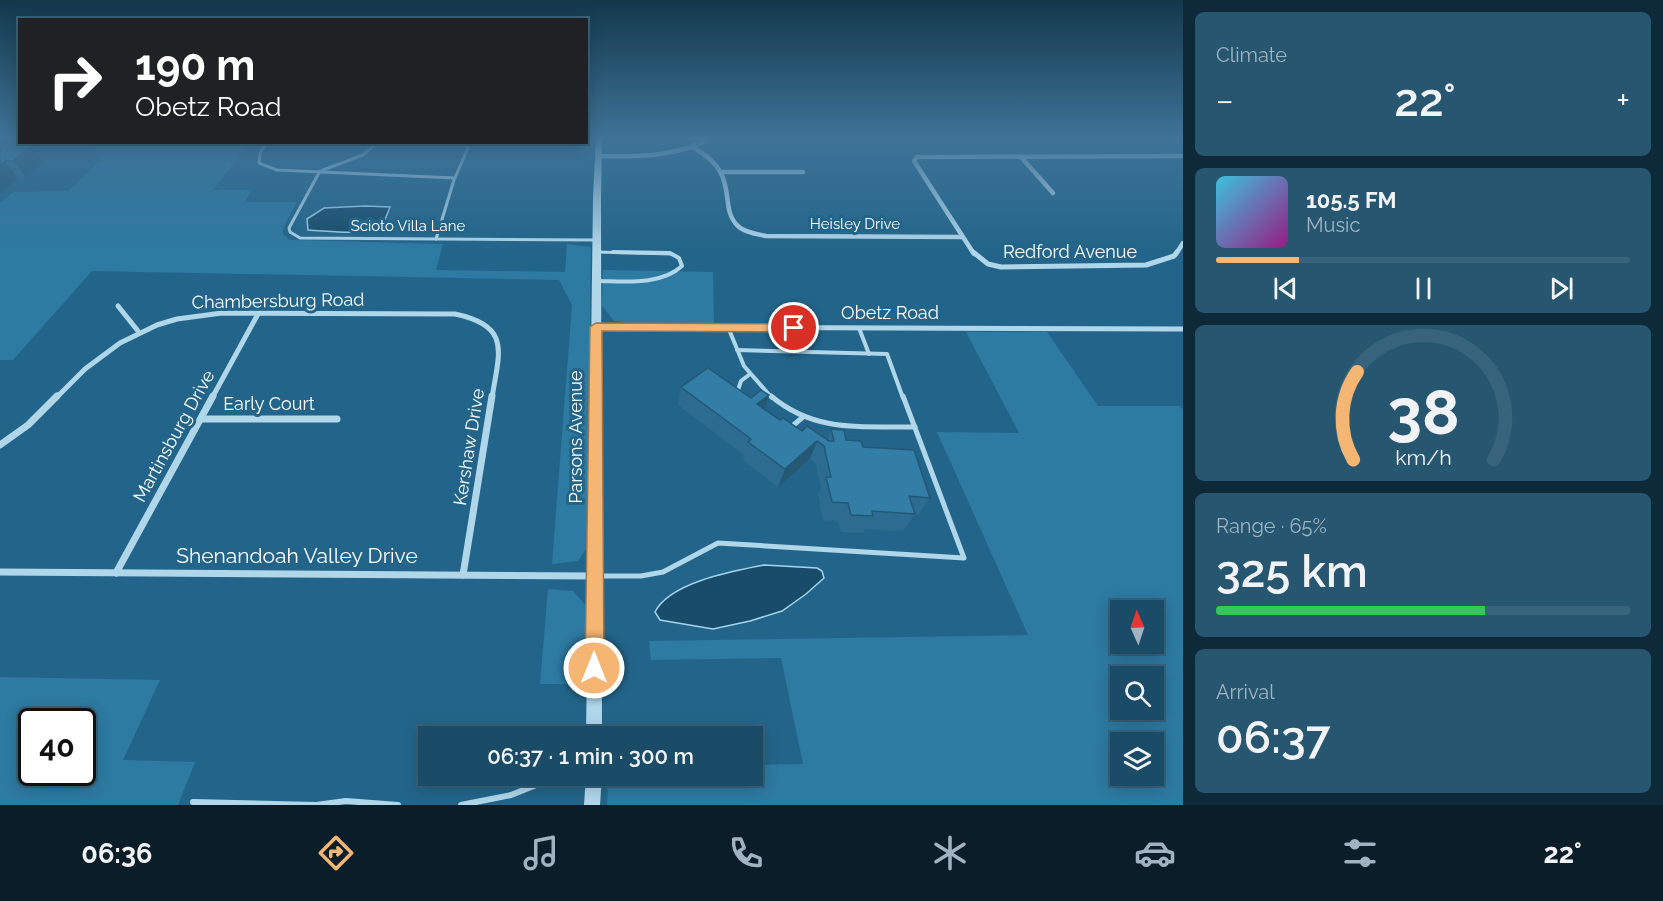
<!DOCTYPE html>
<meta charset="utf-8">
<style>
body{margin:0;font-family:Raleway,sans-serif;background:#275671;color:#f1f3f6;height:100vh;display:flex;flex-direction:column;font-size:22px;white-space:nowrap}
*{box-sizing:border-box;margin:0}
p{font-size:20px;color:#9fb4c0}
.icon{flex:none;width:33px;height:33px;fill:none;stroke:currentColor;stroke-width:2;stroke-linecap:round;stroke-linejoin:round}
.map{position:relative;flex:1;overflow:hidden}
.sheet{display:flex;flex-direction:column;gap:12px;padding:12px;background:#0e2a39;width:480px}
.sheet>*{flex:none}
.hud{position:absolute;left:18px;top:18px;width:570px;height:126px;border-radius:0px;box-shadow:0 3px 15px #0003,0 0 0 2px #38637c;background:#202124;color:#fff;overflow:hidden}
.needle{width:39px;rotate:357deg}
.buttons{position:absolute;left:1110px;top:600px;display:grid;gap:12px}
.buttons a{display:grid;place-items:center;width:54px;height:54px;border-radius:0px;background:#1a4c68;box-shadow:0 3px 15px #0003,0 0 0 2px #38637c;font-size:30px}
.speed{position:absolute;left:18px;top:708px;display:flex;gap:12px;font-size:30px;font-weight:700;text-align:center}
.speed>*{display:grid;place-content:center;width:78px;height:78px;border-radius:50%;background:#1a4c68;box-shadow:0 3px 15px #0003,0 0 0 2px #38637c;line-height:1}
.speed .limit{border:3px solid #111;border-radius:9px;background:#fff;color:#111}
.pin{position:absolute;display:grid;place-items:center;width:51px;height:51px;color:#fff;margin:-26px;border:3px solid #fff;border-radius:50%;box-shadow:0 2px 6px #0007}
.me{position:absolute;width:66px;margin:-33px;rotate:0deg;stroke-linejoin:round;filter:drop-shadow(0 0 4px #0008)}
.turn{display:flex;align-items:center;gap:21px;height:126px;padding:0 18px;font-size:27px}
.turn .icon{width:78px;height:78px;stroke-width:2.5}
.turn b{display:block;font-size:42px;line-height:51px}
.big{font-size:45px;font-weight:600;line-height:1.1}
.sheet .tile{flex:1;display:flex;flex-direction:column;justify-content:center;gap:9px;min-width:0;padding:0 21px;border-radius:9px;background:#275671}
.sheet .dial{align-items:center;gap:0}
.dial svg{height:156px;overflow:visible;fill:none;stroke:#38637c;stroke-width:7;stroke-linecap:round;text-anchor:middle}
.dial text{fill:#f1f3f6;stroke:none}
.song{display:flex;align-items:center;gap:18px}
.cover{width:72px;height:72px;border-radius:9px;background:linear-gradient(135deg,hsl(190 70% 55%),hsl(310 70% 35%))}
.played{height:6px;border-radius:3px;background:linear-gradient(90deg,#f5b573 20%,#38637c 20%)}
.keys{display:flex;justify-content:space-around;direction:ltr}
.heat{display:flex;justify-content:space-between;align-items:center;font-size:33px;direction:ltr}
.charge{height:9px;border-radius:4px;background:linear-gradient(90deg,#34c759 65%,#38637c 0)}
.trip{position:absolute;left:418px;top:726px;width:345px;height:60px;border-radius:0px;background:#1a4c68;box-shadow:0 3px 15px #0003,0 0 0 2px #38637c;font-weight:600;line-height:60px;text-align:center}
.dock{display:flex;height:96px;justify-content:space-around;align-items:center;background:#0a1e2a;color:#9fb4c0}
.dock .icon{width:42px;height:42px}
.dock .on{color:#f5b573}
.dock b{font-size:27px;color:#f1f3f6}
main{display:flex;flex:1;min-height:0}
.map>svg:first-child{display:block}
</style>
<main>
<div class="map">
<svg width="1183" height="805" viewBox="0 0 1183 805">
<rect width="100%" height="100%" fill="#23658a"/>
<g fill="#2d7aa2" fill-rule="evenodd">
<polygon points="99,142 250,143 213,190 252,190 245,202 297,202 283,228 283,234 290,240 443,244 436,270 565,272 567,244 591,247 587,548 578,561 552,564 572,305 559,280 92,271 13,360 0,360 0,203 13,192 69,191 101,160 94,147"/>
<polygon points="603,270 713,272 714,324 631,323 614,321 602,306"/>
<path d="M966 332H1047L1098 406H1180L1183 410V805H607L608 776H753V765L803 764 781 658 651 660 649 641 1028 635 937 432 1019 433ZM1120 610H1154V644H1120ZM1120 676H1154V710H1120ZM1120 742H1154V776H1120Z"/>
<polygon points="548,589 573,591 586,606 584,684 540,684"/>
<path d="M0 677 160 680 123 760 195 762 178 805H0ZM32 722H82V772H32Z"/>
</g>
<g fill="#184c6a" stroke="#a4d4eb" stroke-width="1.5">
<path d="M365 206 390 207 382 227C361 236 331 231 308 230L307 219 324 208Z"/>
<path d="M764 565 817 568 822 571 824 578 806 594 782 611 750 621 713 629 660 620 655 612C670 582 734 571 764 565Z"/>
</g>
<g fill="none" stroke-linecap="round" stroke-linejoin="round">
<g stroke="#b0d6ea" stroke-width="3">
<polyline points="267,142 260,153 259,163 277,170 455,178"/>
<polyline points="323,170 363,155 378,142"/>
<polyline points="320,171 289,228 290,232 300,238 596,240"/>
<polyline points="436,239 454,180 468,148 466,142"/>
<polyline points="597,252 671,254"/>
</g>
<g stroke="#b0d6ea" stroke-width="4">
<path d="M596 281C624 281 660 286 682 266L679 258 670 253 613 252"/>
<polyline points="728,327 744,366 772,398"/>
<polyline points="859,328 869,354"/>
<polyline points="737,350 887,354 903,398"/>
<polyline points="737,393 741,381 750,374"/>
</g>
<g stroke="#b0d6ea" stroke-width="5">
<path d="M771 396C815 433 861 426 915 427"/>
<polyline points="790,428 803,417"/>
<polyline points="597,576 641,576 663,572 718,543 964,558 903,396"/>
</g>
<g stroke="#b0d6ea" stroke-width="6">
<polyline points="193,802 316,805 346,801 398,805"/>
<polyline points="461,805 511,795 559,776"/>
</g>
<g stroke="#b0d6ea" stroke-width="4.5">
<path d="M694 148C743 175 716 207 739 227 746 233 757 234 766 236L962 237"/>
<path d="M598 156C638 157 676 157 712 138"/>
<polyline points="1020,156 1053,193"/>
<polyline points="722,172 803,172"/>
<polyline points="974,254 914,161 917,157 1183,156"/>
<polyline points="1176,254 1183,243"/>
</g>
<g stroke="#b0d6ea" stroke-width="5">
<polyline points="973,252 988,264 1001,267 1146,265 1174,256 1177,252"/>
<polyline points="118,306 138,331"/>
<polyline points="596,327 1183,329"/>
<path d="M56 398 85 369 120 343 157 325 177 319 222 313 455 314C512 326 499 352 492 398"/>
<polyline points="212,398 258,314"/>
</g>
<g stroke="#b0d6ea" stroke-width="7">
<polyline points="201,419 337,419"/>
<polyline points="0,445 28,425 57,396"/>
<polyline points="0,572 594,576"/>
<polyline points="116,573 213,396"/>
<polyline points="463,575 492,396"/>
</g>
<g fill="#b0d6ea" fill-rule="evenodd">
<polygon points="596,138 602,138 601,198 602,736 586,736 593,198"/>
<polygon points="586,776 602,776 600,805 584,805"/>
</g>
</g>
<g fill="#2c6c90">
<polygon points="32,145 44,162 26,178 18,178 0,194 0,151"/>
<polygon points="681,387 751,398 769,395 764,409 780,420 802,431 827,440 831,429 930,498 918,515 914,515 903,531 865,529 863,533 841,532 838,521 823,520 818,495 821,488 816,464 810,459 778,487 743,460 744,455 678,405"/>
</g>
<g fill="#245875">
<polygon points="32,145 44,162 26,178 13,161"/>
<polygon points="5,161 18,178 0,194 0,165"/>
<polygon points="769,395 763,414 757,404"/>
<polygon points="817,441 810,459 778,487 785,469"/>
</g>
<g fill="#337ea7" stroke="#245875" stroke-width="1.5">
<polygon points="32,145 13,161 5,161 0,165 0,151 5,146"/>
<polygon points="708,368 751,398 761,390 769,395 757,404 780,420 783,418 802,431 807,426 829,441 834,441 831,429 844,430 846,440 861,441 863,447 914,450 930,498 909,496 915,514 872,511 873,516 851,515 848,503 832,502 826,477 831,477 824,446 817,441 785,469 748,442 751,439 681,387"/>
</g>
<linearGradient id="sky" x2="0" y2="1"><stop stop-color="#13384c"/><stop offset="0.55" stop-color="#3f7398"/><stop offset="1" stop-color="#3f7398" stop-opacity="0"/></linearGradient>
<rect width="1183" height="251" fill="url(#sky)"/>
<polygon fill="#f5b573" stroke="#9f764b" stroke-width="1.5" points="596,323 794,324 800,328 794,332 602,331 604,668 601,674 594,677 588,674 585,668 590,327"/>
<g text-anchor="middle" stroke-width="6" stroke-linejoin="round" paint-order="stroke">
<g font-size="15" fill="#fff" stroke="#23658a">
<text x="855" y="229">Heisley Drive</text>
<text x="408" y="231">Scioto Villa Lane</text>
</g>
<g font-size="18" fill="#fff" stroke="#23658a">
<text x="1070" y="258">Redford Avenue</text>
<text transform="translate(278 301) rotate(-1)" y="6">Chambersburg Road</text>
<text x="890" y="319">Obetz Road</text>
<text x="269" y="410">Early Court</text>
<text transform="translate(174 436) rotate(-61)" y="6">Martinsburg Drive</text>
<text transform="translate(576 437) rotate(-90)" y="6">Parsons Avenue</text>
<text transform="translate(469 447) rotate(-81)" y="6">Kershaw Drive</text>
</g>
<g font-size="21" fill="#fff" stroke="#23658a">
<text x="297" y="563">Shenandoah Valley Drive</text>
</g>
</g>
</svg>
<div class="buttons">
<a><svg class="needle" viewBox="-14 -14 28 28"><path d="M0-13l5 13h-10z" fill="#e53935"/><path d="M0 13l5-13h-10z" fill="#9fb4c0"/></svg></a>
<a><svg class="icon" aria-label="search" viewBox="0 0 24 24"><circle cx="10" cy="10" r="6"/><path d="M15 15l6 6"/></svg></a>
<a><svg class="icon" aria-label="layers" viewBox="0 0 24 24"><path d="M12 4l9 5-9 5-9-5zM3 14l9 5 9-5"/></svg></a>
</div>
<div class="speed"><div class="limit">40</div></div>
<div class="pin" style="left:794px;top:328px;background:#d93025"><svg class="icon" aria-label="arrive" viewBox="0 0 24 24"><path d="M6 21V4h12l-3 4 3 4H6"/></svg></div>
<svg class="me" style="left:594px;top:668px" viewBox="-20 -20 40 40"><circle r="17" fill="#f5b573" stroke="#fff" stroke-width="3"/><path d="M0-11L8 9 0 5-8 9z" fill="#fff"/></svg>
<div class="trip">06:37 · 1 min · 300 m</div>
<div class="hud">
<div class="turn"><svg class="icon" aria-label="right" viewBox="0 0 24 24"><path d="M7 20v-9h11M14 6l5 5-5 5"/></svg><div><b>190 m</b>Obetz Road</div></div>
</div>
</div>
<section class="sheet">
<div class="tile"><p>Climate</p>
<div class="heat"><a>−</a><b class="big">22°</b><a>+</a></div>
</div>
<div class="tile">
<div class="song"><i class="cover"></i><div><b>105.5 FM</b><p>Music</p></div></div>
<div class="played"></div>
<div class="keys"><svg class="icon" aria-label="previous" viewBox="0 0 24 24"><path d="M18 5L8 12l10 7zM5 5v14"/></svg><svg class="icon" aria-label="pause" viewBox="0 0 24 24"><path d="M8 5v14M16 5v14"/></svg><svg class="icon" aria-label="next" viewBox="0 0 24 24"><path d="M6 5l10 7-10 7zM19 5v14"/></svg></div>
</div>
<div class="tile dial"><svg viewBox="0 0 100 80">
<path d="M14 69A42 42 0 1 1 86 69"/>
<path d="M14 69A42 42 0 0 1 16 24" stroke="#f5b573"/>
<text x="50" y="56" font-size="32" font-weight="700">38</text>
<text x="50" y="72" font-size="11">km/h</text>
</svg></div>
<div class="tile"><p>Range · 65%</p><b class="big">325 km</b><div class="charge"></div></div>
<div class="tile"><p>Arrival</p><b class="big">06:37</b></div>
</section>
</main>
<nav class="dock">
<b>06:36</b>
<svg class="icon on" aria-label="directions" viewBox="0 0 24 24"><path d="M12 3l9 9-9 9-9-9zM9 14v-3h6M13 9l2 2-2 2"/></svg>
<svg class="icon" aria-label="music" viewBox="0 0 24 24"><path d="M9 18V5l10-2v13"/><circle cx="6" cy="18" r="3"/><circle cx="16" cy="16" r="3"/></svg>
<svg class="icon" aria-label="phone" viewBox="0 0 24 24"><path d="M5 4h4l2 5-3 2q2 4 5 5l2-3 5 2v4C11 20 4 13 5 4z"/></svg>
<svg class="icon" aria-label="climate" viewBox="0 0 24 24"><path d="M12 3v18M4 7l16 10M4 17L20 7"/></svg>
<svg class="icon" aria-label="car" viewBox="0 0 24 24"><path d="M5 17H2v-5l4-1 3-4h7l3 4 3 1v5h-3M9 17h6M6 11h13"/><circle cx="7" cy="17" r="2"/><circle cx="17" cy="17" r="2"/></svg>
<svg class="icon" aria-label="filters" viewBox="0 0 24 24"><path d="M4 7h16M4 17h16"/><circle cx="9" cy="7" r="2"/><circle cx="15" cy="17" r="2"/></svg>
<b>22°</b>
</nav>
